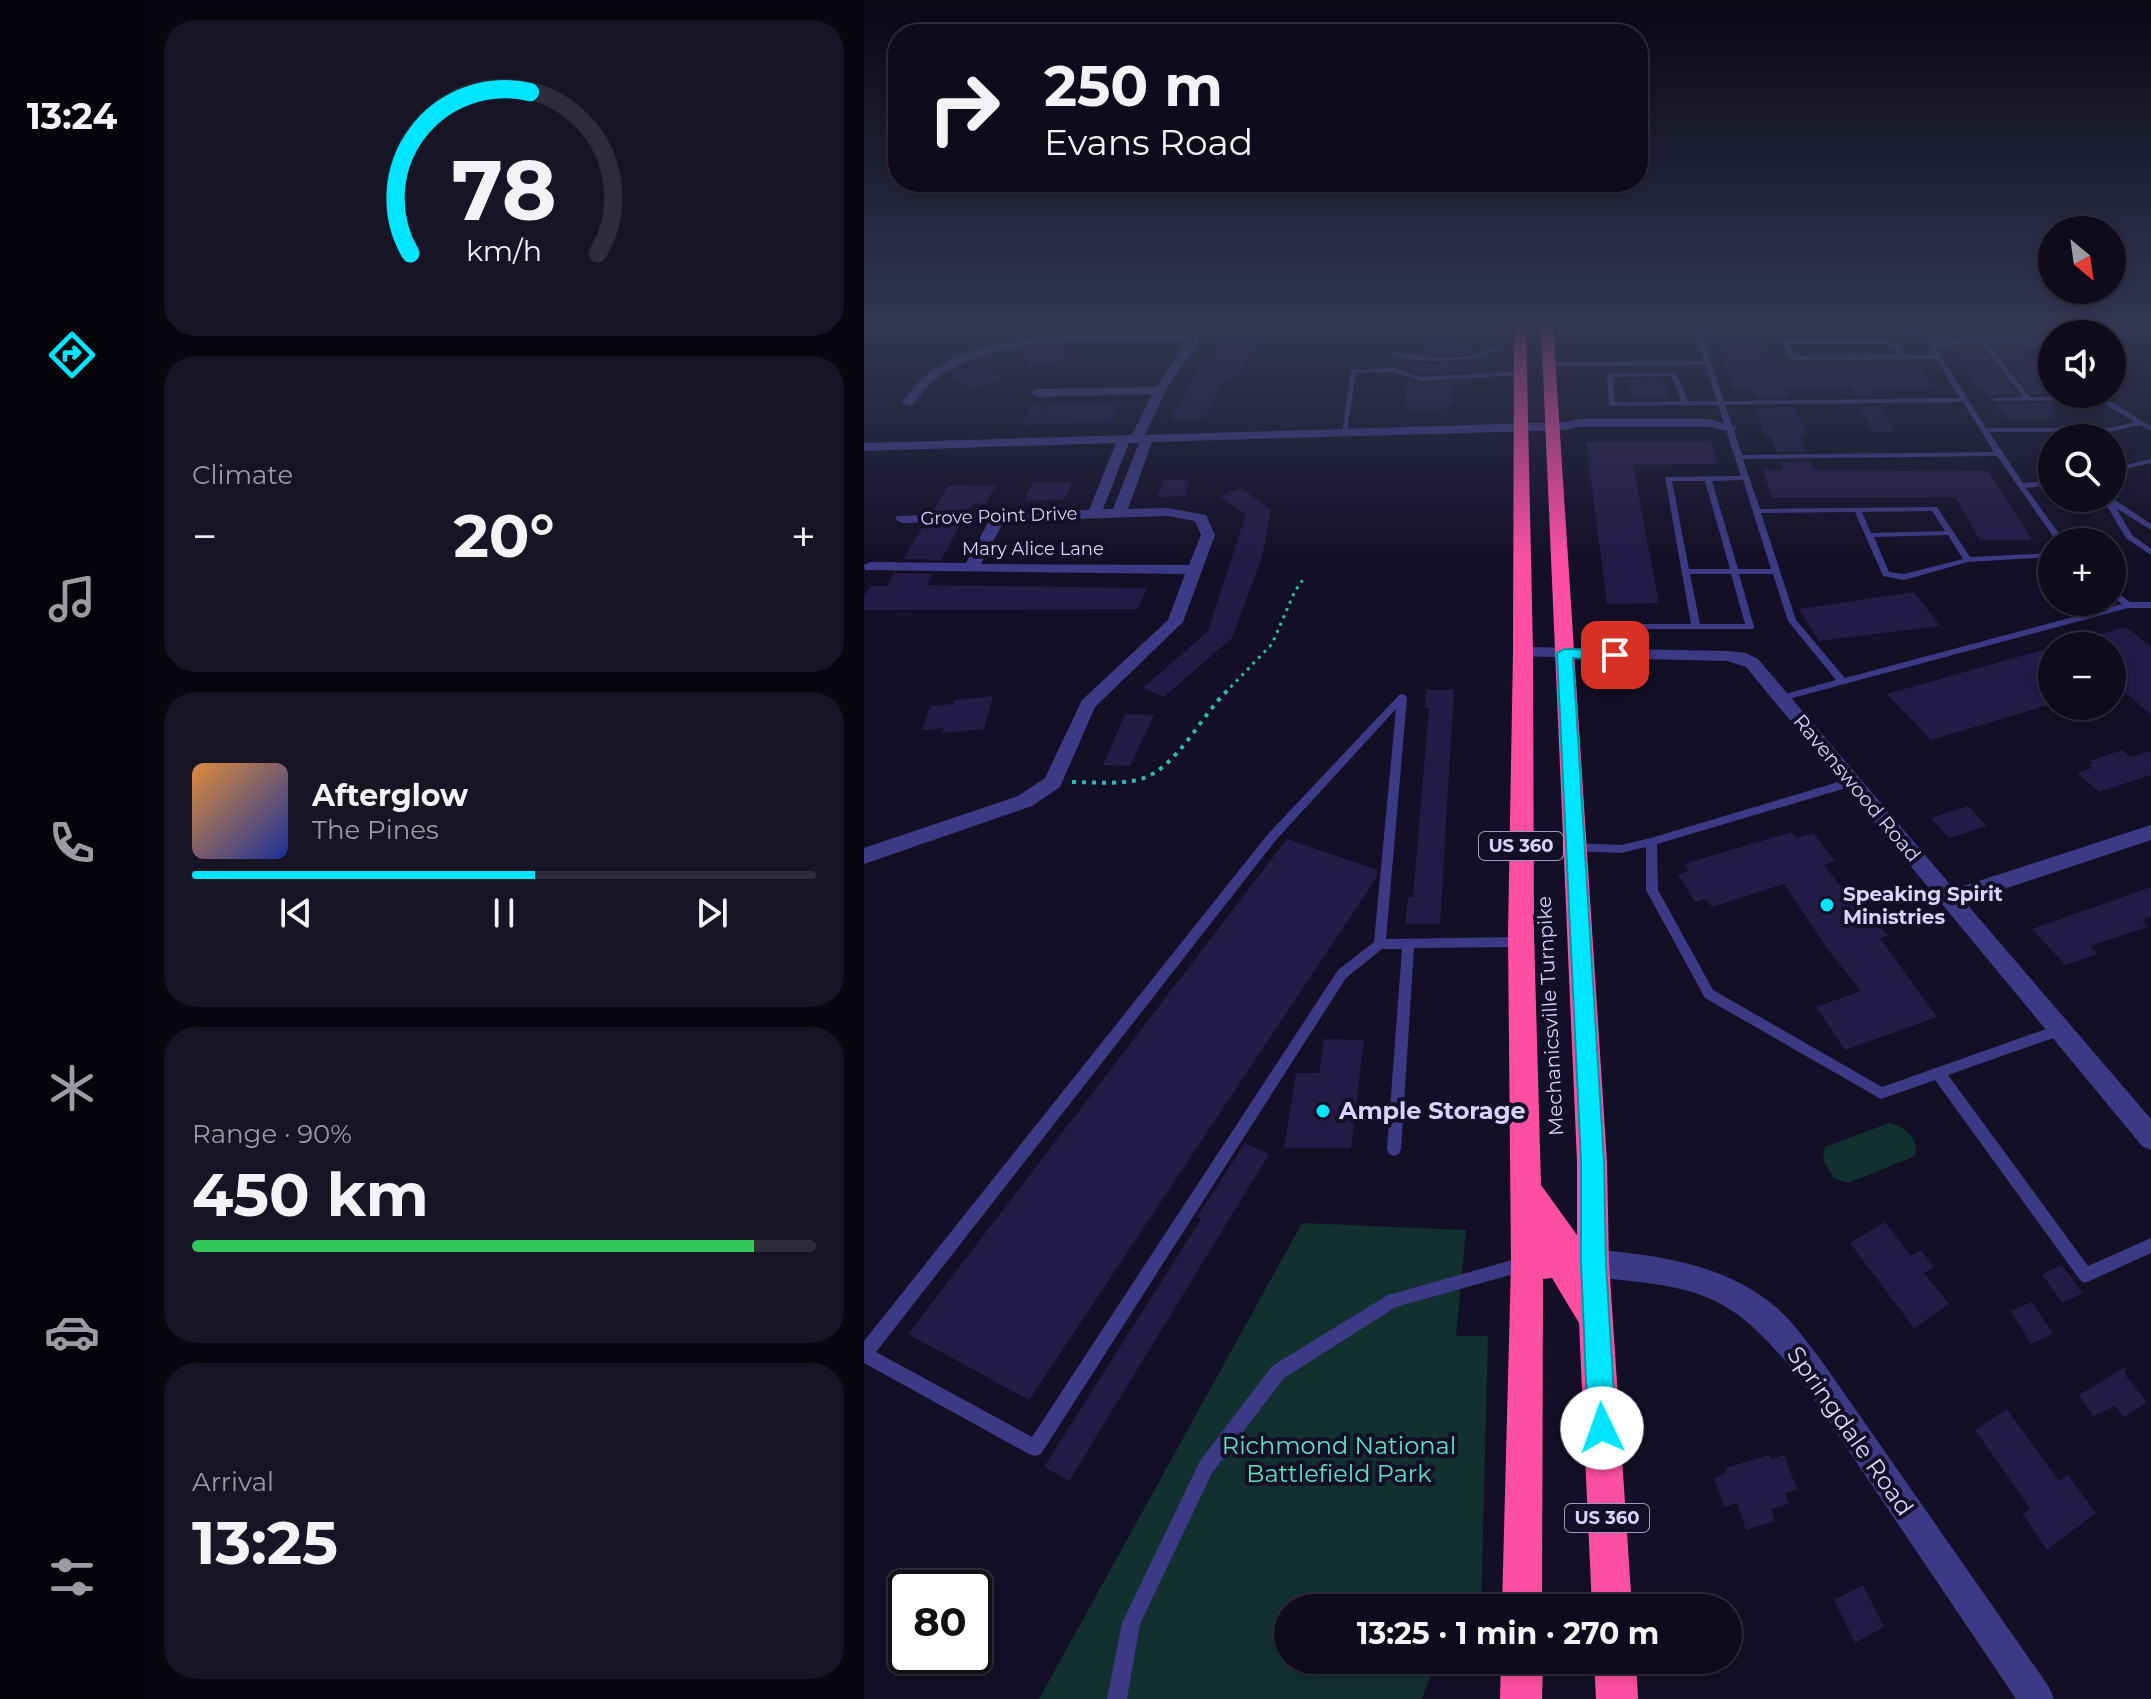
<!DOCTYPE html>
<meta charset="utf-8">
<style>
body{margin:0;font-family:Montserrat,sans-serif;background:#171425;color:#f1f3f6;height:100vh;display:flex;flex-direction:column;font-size:30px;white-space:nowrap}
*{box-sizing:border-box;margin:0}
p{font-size:26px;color:#9b9ba3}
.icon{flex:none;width:44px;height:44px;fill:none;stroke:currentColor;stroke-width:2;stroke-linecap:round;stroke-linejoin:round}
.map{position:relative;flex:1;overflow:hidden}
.details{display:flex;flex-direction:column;gap:20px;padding:20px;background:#08060f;width:720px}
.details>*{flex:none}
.banner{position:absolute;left:24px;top:24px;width:760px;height:168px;border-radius:32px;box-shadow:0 4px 12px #0003,0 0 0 2px #2e2b3b;background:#0e0b1c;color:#f1f3f6;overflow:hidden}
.needle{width:52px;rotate:151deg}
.buttons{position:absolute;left:1174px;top:216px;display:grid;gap:16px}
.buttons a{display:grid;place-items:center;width:88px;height:88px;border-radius:50%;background:#0e0b1c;box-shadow:0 4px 12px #0003,0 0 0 2px #2e2b3b;font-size:40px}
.speed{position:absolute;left:24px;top:1570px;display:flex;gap:16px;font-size:40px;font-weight:700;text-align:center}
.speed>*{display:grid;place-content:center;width:104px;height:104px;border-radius:50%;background:#0e0b1c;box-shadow:0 4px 12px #0003,0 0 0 2px #2e2b3b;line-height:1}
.speed .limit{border:4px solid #111;border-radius:12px;background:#fff;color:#111}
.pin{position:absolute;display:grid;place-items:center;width:68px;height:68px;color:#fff;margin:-34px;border-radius:16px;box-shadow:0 4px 12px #0006}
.me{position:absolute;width:88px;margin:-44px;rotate:357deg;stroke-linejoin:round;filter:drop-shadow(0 0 6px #0008)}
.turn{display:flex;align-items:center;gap:28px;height:168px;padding:0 24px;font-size:36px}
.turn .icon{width:104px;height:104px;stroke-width:2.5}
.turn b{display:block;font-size:56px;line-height:68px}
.big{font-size:60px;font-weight:700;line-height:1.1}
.details .card{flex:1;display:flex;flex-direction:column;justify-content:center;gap:12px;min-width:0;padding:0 28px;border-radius:32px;background:#171425}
.details .dial{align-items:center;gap:0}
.dial svg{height:208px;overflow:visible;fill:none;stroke:#2e2b3b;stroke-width:7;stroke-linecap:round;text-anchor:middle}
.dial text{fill:#f1f3f6;stroke:none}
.song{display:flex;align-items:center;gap:24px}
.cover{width:96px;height:96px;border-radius:12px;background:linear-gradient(135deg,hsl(30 70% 55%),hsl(230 70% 35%))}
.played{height:8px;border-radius:4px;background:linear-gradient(90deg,#00e5ff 55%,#2e2b3b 55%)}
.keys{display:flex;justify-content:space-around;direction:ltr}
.heat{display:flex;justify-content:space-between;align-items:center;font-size:44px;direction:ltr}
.charge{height:12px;border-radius:6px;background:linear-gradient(90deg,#34c759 90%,#2e2b3b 0)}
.trip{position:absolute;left:410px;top:1594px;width:468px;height:80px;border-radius:40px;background:#0e0b1c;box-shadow:0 4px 12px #0003,0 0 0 2px #2e2b3b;font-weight:700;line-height:80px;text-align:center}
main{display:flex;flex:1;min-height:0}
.tab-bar{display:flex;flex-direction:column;width:144px;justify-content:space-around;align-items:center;background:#06040b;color:#9b9ba3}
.tab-bar .icon{width:56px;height:56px}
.tab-bar .on{color:#00e5ff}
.tab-bar b{font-size:36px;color:#f1f3f6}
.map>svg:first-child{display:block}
</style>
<main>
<nav class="tab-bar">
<b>13:24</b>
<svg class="icon on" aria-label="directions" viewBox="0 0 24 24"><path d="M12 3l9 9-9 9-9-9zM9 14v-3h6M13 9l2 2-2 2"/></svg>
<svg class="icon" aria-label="music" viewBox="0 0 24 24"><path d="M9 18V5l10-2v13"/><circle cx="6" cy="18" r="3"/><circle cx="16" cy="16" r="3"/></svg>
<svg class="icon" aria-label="phone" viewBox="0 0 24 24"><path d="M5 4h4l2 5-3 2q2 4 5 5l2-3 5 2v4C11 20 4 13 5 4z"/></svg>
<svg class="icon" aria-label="climate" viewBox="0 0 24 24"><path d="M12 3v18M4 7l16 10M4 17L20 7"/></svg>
<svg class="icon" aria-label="car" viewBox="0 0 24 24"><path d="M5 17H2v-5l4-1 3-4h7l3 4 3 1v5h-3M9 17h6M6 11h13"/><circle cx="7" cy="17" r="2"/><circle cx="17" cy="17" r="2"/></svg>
<svg class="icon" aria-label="filters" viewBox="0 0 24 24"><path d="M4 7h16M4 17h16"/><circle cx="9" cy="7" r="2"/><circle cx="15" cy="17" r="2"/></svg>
</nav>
<section class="details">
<div class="card dial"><svg viewBox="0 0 100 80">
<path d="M14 69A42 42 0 1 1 86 69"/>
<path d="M14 69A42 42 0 0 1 60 7" stroke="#00e5ff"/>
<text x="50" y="56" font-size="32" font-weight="700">78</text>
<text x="50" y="72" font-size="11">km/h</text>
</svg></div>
<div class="card"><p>Climate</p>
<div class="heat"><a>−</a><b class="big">20°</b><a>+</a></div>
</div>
<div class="card">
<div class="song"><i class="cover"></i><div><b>Afterglow</b><p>The Pines</p></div></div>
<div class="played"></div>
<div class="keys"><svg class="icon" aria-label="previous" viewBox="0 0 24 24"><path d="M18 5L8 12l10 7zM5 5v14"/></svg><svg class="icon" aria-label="pause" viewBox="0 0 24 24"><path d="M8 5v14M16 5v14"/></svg><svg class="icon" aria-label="next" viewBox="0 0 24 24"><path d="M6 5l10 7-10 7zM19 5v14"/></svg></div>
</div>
<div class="card"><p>Range · 90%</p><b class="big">450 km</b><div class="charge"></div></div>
<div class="card"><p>Arrival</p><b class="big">13:25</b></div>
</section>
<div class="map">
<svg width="1287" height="1699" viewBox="0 0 1287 1699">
<rect width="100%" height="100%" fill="#130f26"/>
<g fill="#12302f">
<path d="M1025 1123C1041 1125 1056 1141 1051 1156L984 1183 970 1178 959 1160 961 1147Z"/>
<polygon points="438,1223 602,1230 592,1336 624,1336 617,1608 424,1608 424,1660 572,1660 558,1699 175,1699"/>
</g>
<g fill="#241b47">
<polygon points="148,324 187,324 191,334 154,338"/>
<polygon points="567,324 593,324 592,346 606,345 606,352 566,354"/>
<polygon points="891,331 906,368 1056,368 1069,388 1007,388 1012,396 991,396 986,388 921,388 925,397 892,398 888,388 869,388 851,332"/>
<polygon points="359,336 399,336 370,378 360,378 340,419 307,419 329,377 340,363 347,363"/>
<polygon points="197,345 205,360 166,367 159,350"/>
<polygon points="1087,350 1118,350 1153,394 1131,395 1127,398 1121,391 1116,391"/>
<polygon points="1133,350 1162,350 1188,380 1188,394 1167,394"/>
<polygon points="545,362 569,364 607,362 607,371 557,374 544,369"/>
<polygon points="117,364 139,380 108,390 87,374"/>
<polygon points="799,379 805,398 768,399 764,380"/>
<polygon points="543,380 556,384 588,382 588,404 582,404 582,409 546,410 547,405 541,405"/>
<polygon points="169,401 185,413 182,404 256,402 247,422 157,425"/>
<polygon points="1188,403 1188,419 1142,419 1131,404"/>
<polygon points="996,406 1017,406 1031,432 1009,432"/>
<polygon points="930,407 943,435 936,435 942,451 913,452 906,435 899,434 894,408"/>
<polygon points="847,441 854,464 769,465 795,603 743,604 722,442"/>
<polygon points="946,461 950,470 1124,471 1168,540 1116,540 1091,497 908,498 899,470 920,470 917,462"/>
<polygon points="325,479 321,496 293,497 300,480"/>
<polygon points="169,483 208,483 200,500 160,501"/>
<polygon points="132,485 122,503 108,504 104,511 69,512 84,486"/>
<polygon points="376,488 407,509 398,557 368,638 300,697 279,688 344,631 382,514 356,496"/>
<polygon points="60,525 96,525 77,560 39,559"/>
<polygon points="30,573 69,574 63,585 283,588 274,609 0,610 0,595 7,586 23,586"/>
<polygon points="1050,592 1076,626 955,641 935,609"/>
<polygon points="1262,627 1287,647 1287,714 1248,682 1248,646 1214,646 1214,640"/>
<polygon points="1188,647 1188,704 1067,740 1023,694"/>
<polygon points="562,690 590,690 576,924 541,924 544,897 549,897 565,708 561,708"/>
<polygon points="129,696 120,729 78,733 80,728 58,730 66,706 89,704 90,700"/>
<polygon points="261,714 290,715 266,766 239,765"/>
<polygon points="1258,750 1266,757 1287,751 1287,775 1235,792 1213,773 1228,768 1224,765 1228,763 1226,761"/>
<polygon points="1104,806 1123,826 1085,838 1067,818"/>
<polygon points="928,832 932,838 949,833 971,861 960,865 995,909 1002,907 1024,936 1016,938 1073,1017 981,1050 952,1007 997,991 965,951 920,884 848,907 842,899 831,902 814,875 825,871 820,864"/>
<polygon points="423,839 514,870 513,877 165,1400 44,1334"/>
<polygon points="1287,887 1287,917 1278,920 1284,927 1226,946 1234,954 1201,965 1168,929"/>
<polygon points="460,1039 500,1040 487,1148 420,1148 432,1073 455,1073"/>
<polygon points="381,1143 405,1154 205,1481 180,1467 337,1219 333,1217"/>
<polygon points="1021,1222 1047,1256 1057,1250 1070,1267 1060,1273 1085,1304 1050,1328 986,1243"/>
<polygon points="1198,1265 1219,1293 1198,1303 1178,1274"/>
<polygon points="1168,1302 1189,1334 1167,1344 1147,1311"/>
<polygon points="1261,1367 1261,1375 1283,1402 1260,1417 1251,1406 1229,1416 1215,1395"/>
<polygon points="1143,1409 1195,1481 1204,1475 1232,1513 1183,1550 1159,1514 1166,1508 1111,1430"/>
<polygon points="905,1455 907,1459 920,1455 933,1489 921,1493 925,1504 907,1509 911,1521 882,1530 873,1503 860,1507 850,1478 862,1474 861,1468"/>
<polygon points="999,1585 1020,1627 991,1643 970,1600"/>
</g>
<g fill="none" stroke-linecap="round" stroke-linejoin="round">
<polyline stroke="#2fb8b0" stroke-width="3" stroke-dasharray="3 5" stroke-linecap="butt" points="361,693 408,644 431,591 440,578"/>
<path stroke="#2fb8b0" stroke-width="4" stroke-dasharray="4 6" stroke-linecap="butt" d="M208 782C231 782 255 785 277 779 313 768 336 717 363 691"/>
<g fill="#3d3a85" fill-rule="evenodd">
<path d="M832 326 835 328 860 401 1096 398 1072 359 929 360 926 358 917 342 920 340H1020L1034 344 1041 355H1070L1064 346 1071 343 1050 334V332L1052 331 1077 342 1111 338 1148 339 1167 342 1181 347 1188 352V357C1164 344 1150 341 1123 342L1166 397 1228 396 1226 394H1234L1287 426V431L1276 425 1246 432H1125L1159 483 1188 481V485L1162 488 1201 542H1193L1133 456 879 459 896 509 1070 507H1073L1106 557 1188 553V557L1104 562 1040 580 1019 576 991 512 897 513 932 620 981 678 1258 604 1248 596V589L1266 602H1287V608H1264L917 701 912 698 914 696 972 680 924 621 909 574H875L890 627 889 629H753L752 627 756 624H827L801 477 877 476 854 405 748 406 745 404 743 375 746 373H812L824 401H853L841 365 686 366 683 364 686 362 840 361 829 328ZM1111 342H1116L1159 397 1131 398 1129 399V401L1234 400 1271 422 1246 428H1122L1071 347ZM924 344H1020L1030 346 1035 355 931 356ZM808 376 817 401 751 402 749 377ZM1099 402 1130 452 878 455 861 405ZM879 480 907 569H874L848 481ZM808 481H841L866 569H825ZM1068 511 1081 531 1007 533 998 512ZM1084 535 1099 559 1040 574 1025 572 1010 537ZM826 574H867L881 624H836Z"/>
<path d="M634 345 639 346C614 365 556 365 527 354L530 352C565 357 602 364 634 345Z"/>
<polygon points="531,368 557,377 657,371 660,373 657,375 556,381 530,372 492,373 483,432 478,433 487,370"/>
<polygon points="1287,459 1287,463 1248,472 1248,468"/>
<polygon points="1238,498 1246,498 1251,500 1287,524 1287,530 1252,508 1268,535 1287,549 1287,555 1262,538"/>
<path d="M538 694 541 695 543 698 522 939 656 937 660 939 662 942 660 945 656 947 550 948 537 1149 535 1154 530 1156 525 1154 523 1149 538 949H518L482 978 177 1454 171 1456 165 1454 0 1363V1341L404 834 535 695ZM532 709 510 942 474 970 168 1437 12 1352 412 840Z"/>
<polygon points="988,778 992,779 993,782 992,785 793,844 794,890 849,990 1018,1087 1196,1024 1201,1026 1202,1030 1201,1034 1084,1075 1224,1266 1287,1238 1287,1253 1221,1283 1216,1280 1071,1080 1017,1099 841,998 782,890 782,847 757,853 711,851 706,847 711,843 757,845 787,838"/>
<polygon points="659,1257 664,1260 667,1265 664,1270 532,1307 420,1378 348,1473 276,1624 263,1699 243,1699 258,1623 336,1461 408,1366 524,1295"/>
</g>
<g fill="#3d3a85" fill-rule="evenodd">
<polygon points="1042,325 1052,325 1057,333 1048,335"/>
<path d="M255 333 331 336 336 339 302 390 281 435 702 422 714 419H846L873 428 867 432 846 427H714L702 430 288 442 264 509 304 508 342 515 351 535 319 622 231 707 196 787 168 806 0 864V848L154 796 181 778 218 700 304 620 321 574 1 570 0 565 6 562 102 563 125 521 38 523 31 519 33 516 225 510 252 443 0 451V443L268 435 288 394 172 397 166 393 172 389 292 387 323 342C253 338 138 335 77 375 65 383 57 395 47 406L37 403C46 392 55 380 67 371 114 338 199 335 255 333ZM265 443H275L249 509H239ZM304 516 331 521 337 535 325 565 117 564 140 521Z"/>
<polygon points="659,647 863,651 882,653 894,659 1090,889 1287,825 1287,840 1101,902 1287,1119 1287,1150 1278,1146 882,667 863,661 653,656 651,652"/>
<path d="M729 1249C796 1256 860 1263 913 1308 930 1323 943 1342 957 1360L1185 1687 1190 1699H1152L937 1380C866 1291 839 1288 729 1277L719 1273 715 1263 719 1253Z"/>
</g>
<g fill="#ff4fa3" fill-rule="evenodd">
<polygon points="650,325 662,325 669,652 670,934 677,1185 713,1235 713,1162 677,325 689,325 743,1162 745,1263 768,1608 728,1608 715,1323 688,1278 679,1279 678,1608 638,1608 647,1264 644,934 649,652"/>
<polygon points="637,1660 679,1660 678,1699 636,1699"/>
<polygon points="730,1660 772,1660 774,1699 732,1699"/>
</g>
</g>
<linearGradient id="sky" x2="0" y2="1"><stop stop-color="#0a0815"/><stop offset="0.58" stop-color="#333752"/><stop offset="1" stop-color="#333752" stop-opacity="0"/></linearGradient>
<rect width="1287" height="562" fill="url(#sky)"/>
<polygon fill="#00e5ff" stroke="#0095a6" stroke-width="2" points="701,649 751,650 758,655 751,659 709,658 740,1162 742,1263 752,1428 748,1437 738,1441 728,1437 724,1428 717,1263 717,1162 693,653"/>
<g fill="#00e5ff" stroke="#130f26" stroke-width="3">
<circle cx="963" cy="905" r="8"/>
<circle cx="459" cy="1111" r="8"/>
</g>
<g text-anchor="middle" stroke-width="8" stroke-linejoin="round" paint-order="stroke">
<g font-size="18" fill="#d9d4ff" stroke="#130f26">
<text transform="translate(135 516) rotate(-2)" y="6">Grove Point Drive</text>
<text x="169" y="555">Mary Alice Lane</text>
</g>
<g fill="#130f26" stroke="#9e99be" stroke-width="2">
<rect x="615" y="832" width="84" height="28" rx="6"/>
<rect x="701" y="1504" width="84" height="28" rx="6"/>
</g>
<g font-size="18" font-weight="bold" fill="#d9d4ff">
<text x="657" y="852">US 360</text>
<text x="743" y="1524">US 360</text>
</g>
<g font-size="20" fill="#d9d4ff" stroke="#130f26">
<text transform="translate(993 788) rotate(50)" y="7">Ravenswood Road</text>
<text transform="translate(686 1016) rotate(-93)" y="7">Mechanicsville Turnpike</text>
</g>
<g font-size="20" font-weight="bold" fill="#d9d4ff" stroke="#130f26" text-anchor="start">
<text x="979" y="901">Speaking Spirit<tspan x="979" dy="23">Ministries</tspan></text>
</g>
<g font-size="24" font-weight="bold" fill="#d9d4ff" stroke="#130f26" text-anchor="start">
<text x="475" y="1119">Ample Storage</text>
</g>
<g font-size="24" fill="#d9d4ff" stroke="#130f26">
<text transform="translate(986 1431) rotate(55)" y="8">Springdale Road</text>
</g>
<g font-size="24" fill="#5fe0c0" stroke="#130f26">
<text x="475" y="1454">Richmond National<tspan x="475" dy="28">Battlefield Park</tspan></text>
</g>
</g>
</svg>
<div class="buttons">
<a><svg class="needle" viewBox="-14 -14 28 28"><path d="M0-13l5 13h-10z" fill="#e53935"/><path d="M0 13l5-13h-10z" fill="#9b9ba3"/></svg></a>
<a><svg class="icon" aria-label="sound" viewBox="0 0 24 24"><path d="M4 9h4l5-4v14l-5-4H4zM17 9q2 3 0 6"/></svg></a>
<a><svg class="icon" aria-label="search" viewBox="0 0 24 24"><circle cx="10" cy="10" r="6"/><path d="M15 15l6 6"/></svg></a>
<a>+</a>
<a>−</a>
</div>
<div class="speed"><div class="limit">80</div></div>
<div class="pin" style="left:751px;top:655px;background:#d93025"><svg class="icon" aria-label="arrive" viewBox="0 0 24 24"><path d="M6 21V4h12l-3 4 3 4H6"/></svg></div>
<svg class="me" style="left:738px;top:1428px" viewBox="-20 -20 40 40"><circle r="19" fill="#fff"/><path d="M0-13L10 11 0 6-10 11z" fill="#00e5ff"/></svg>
<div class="trip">13:25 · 1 min · 270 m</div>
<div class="banner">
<div class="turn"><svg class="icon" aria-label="right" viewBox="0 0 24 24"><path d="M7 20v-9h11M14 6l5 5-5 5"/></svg><div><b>250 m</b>Evans Road</div></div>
</div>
</div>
</main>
